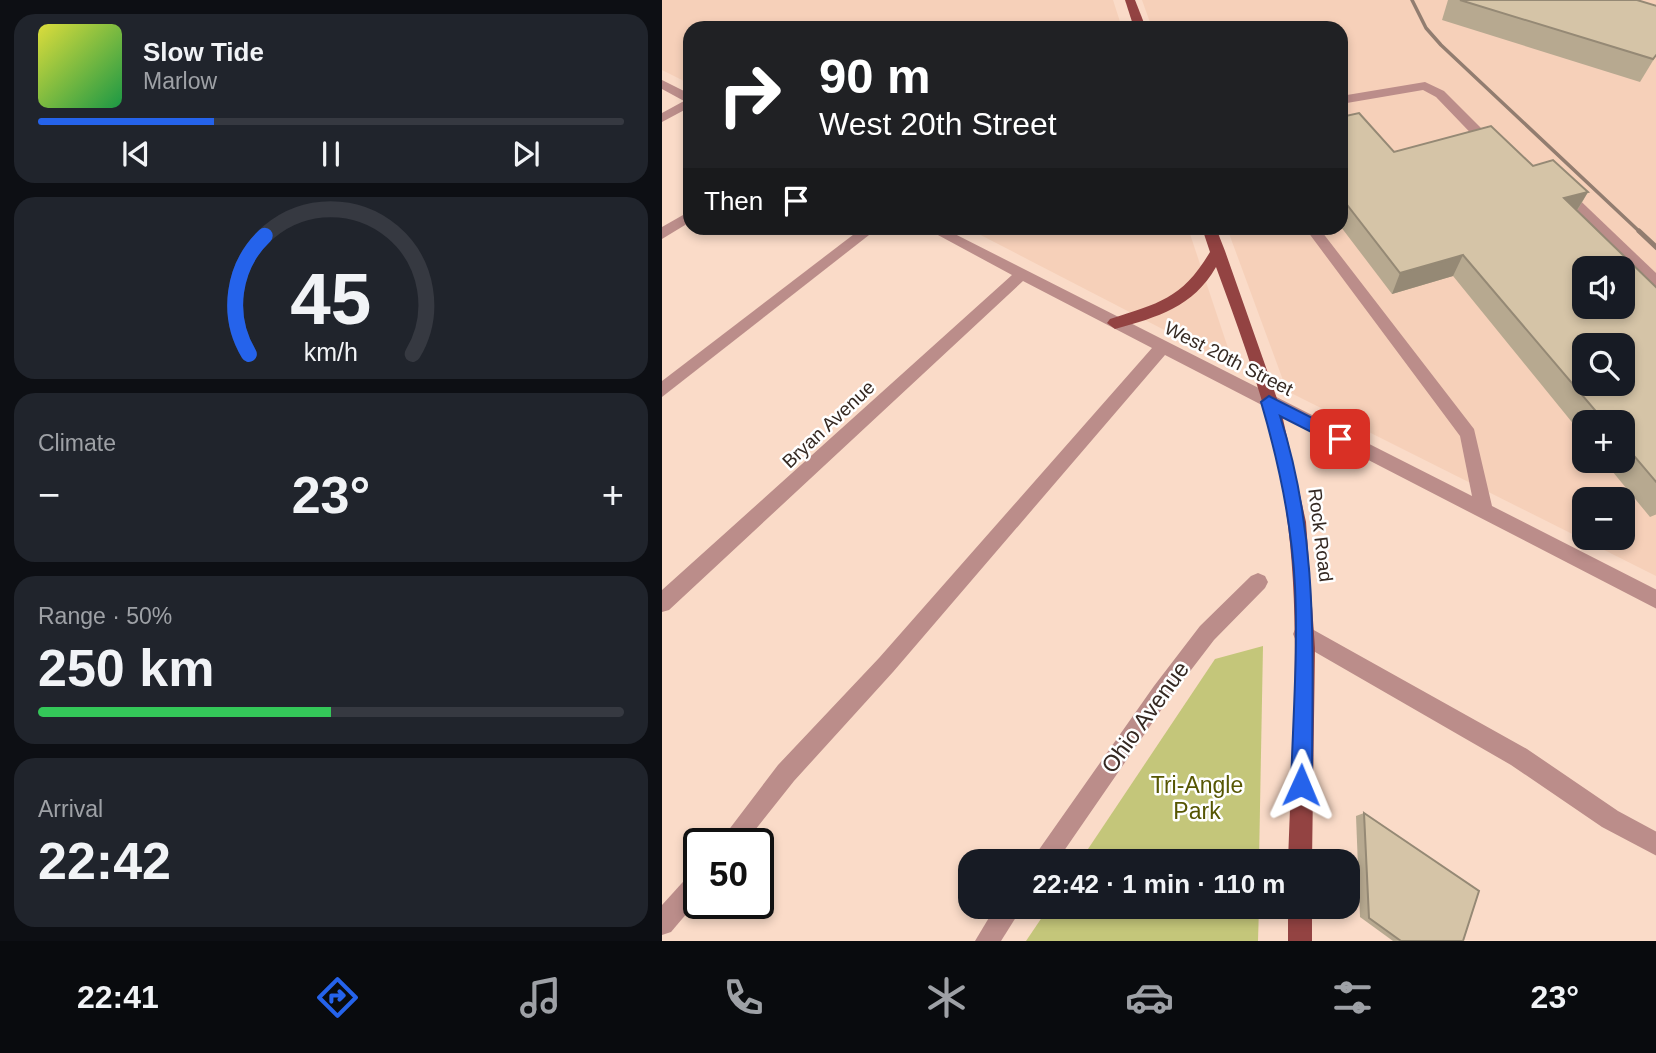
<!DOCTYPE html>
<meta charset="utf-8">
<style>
body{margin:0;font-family:Arial,sans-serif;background:#20242c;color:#f1f3f6;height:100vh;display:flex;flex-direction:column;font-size:26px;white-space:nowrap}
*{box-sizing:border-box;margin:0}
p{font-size:23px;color:#9ea1a6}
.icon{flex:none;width:38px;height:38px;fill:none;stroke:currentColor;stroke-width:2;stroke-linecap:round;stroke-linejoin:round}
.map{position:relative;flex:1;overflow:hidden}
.side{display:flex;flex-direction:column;gap:14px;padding:14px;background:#0d0f14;width:662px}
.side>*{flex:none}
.guide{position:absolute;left:21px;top:21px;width:665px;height:214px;border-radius:21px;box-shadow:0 4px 10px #0003;background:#202124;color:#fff;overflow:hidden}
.buttons{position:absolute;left:910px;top:256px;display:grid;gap:14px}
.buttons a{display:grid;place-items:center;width:63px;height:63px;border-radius:14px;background:#171b24;box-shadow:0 4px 10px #0003;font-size:35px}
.speed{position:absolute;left:21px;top:828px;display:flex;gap:14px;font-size:35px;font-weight:700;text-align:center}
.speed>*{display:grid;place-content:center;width:91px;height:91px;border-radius:50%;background:#171b24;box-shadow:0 4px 10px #0003;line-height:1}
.speed .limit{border:4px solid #111;border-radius:10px;background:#fff;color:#111}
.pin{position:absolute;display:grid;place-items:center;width:60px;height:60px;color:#fff;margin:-30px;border-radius:14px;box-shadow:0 4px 10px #0006}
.me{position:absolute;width:77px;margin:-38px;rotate:1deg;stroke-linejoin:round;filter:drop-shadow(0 0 5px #0008)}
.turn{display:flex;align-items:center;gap:24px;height:147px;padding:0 21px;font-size:32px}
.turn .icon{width:91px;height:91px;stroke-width:2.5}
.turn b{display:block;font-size:49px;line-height:60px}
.then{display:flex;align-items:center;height:66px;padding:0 21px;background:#0003;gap:14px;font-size:26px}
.big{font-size:52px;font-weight:600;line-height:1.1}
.side .widget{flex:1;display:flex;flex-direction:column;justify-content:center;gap:10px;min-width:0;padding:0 24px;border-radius:21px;background:#20242c}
.side .dial{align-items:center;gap:0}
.dial svg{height:182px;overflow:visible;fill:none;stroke:#363941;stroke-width:7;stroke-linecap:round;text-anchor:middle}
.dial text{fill:#f1f3f6;stroke:none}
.song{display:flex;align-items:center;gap:21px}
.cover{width:84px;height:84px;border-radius:10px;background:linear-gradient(135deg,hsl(60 70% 55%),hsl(140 70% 35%))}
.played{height:7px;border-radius:4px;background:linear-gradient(90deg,#2563eb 30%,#363941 30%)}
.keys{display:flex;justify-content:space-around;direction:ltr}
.heat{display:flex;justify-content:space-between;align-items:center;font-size:38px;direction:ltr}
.charge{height:10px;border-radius:5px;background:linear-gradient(90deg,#34c759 50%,#363941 0)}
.trip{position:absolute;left:296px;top:849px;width:402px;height:70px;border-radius:21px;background:#171b24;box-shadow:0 4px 10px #0003;font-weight:600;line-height:70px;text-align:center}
.menu{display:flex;height:112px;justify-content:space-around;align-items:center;background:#090b0e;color:#9ea1a6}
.menu .icon{width:49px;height:49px}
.menu .on{color:#2563eb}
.menu b{font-size:32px;color:#f1f3f6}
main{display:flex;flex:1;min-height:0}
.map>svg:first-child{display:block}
</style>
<main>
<section class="side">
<div class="widget">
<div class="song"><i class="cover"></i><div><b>Slow Tide</b><p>Marlow</p></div></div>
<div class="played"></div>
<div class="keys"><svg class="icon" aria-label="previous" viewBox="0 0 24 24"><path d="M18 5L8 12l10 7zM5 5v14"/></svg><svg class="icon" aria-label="pause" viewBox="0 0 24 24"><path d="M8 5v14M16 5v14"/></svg><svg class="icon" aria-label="next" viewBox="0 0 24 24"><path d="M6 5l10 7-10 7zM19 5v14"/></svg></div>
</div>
<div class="widget dial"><svg viewBox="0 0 100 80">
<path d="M14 69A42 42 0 1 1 86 69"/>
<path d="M14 69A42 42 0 0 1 21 17" stroke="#2563eb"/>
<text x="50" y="56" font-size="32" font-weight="700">45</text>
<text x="50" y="72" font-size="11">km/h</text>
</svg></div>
<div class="widget"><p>Climate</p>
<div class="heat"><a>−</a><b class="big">23°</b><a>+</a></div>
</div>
<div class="widget"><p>Range · 50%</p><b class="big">250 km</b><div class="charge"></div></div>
<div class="widget"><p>Arrival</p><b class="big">22:42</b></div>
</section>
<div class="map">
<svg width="995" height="941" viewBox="0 0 995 941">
<rect width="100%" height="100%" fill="#fadbc8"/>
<g fill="#f6d0b9" fill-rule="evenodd">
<polygon points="0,0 451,0 460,28 28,28 28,84 0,70"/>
<path d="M480 0H994V576L625 391 565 228H679V28H490ZM922 268H961V306H922ZM922 345H961V383H922ZM922 422H961V460H922ZM922 499H961V537H922Z"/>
<polygon points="305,228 526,228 572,366"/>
</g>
<g fill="#c4c67a">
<polygon points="601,646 597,861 418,861 553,659"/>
<polygon points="387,907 597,907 596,941 364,941"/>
</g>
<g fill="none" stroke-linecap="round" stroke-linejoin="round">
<g fill="#bb8d8a" fill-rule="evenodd">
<polygon points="0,80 28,94 28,107 0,122 0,113 22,101 0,89"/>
<polygon points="763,82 782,91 834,143 834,149 824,149 774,97 761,90 679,104 679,96"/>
<polygon points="899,186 904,187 995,274 995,288 990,287 894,193 894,187"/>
<polygon points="28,211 28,222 0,239 0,227"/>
<polygon points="200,228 216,228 0,397 0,381"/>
<polygon points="263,228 281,228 810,496 798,436 643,228 657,228 812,429 830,506 995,590 995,609 503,355 231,672 132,781 82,844 56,844 116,765 217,658 490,348 361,281 7,610 0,612 0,590 350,275"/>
<polygon points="596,573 603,576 606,582 603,588 552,640 506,700 395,861 369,861 492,686 538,626 589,576"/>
<polygon points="641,624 865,749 956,811 995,832 995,856 940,827 849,765 634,641 631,634 634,627"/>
<polygon points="37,869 37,899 9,932 0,935 0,905 29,873"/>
<polygon points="334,906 361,906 339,941 313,941"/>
</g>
<g fill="#934342" fill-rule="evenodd">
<polygon points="463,0 473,0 484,28 472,28"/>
<path d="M540 228H554L563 251 619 410 644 522 653 648 650 861H626C630 736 642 609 620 485 607 410 580 338 554 267 531 307 496 317 453 329L445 323 448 319C497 303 520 299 548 252Z"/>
<rect x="626" y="906" width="24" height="35"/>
</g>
<polyline stroke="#927d70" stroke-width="3.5" points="750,0 764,28 779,45 979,233"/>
<polyline stroke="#927d70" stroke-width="5" points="977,231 995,248"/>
</g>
<g fill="#b7a990">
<polygon points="786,0 975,0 995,54 978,82 780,20"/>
<polygon points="679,117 732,152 871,166 926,192 915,211 995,288 995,514 988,517 941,460 961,460 961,422 922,422 922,437 791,276 730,294 679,227"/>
<polygon points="702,813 801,941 731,941 698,917 694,816"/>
</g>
<g fill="#958975">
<polygon points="926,192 912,215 902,198"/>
<polygon points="801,255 791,276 730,294 738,273"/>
</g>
<g fill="#d5c4a7" stroke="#958975" stroke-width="2" fill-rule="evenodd">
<polygon points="798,0 975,0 995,6 995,54 991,59"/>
<path d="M697 113 732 152 829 126 871 166 891 160 926 192 902 198 995 288V483L961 443V422H943L801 255 738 273 679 197V117ZM922 268H961V306H922ZM922 345H961V383H922Z"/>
<polygon points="702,813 817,891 801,941 739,941 707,918"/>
</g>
<path fill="#2563eb" stroke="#184099" stroke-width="2" d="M607 396 684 435 686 439 684 444H673L618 416C658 540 650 657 650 785L647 792 639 795 632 792 629 785C631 720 636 652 633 587 630 524 617 463 599 402Z"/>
<g text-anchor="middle" stroke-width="5" stroke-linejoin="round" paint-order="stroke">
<g font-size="19" fill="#352922" stroke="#fff">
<text transform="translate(567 358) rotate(27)" y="7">West 20th Street</text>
<text transform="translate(166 424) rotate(-43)" y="7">Bryan Avenue</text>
<text transform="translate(659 535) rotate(83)" y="7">Rock Road</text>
</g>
<g font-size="23" fill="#352922" stroke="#fff">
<text transform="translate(483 717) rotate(-54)" y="8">Ohio Avenue</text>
</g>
<g font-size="23" fill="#565603" stroke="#fff">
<text x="535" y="793">Tri-Angle<tspan x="535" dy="26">Park</tspan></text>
</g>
</g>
</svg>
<div class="buttons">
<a><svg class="icon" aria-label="sound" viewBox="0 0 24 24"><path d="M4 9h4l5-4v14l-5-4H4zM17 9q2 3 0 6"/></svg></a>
<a><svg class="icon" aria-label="search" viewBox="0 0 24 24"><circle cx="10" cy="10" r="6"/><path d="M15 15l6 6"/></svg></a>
<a>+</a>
<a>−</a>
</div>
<div class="speed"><div class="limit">50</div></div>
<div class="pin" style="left:678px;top:439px;background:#d93025"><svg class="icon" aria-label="arrive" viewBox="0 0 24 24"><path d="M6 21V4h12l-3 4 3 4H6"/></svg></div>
<svg class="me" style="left:639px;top:785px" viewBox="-20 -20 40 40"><path d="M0-17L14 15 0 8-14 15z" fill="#2563eb" stroke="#fff" stroke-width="4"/></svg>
<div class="trip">22:42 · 1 min · 110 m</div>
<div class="guide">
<div class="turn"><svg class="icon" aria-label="right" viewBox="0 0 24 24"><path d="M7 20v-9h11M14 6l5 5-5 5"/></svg><div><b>90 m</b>West 20th Street</div></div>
<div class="then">Then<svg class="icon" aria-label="arrive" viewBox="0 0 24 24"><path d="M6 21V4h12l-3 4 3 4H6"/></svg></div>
</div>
</div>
</main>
<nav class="menu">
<b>22:41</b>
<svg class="icon on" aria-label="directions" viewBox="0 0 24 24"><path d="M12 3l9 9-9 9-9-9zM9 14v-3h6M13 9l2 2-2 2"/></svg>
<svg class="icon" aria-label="music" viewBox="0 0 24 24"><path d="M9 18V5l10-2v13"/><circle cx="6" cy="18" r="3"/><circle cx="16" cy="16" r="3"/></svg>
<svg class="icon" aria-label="phone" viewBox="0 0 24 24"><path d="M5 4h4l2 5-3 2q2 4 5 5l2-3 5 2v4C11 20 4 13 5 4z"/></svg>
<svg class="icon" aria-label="climate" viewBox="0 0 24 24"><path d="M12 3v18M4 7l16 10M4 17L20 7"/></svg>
<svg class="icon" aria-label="car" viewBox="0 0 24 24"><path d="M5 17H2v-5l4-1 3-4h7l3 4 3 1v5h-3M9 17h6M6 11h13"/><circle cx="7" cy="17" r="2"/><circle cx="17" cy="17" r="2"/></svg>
<svg class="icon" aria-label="filters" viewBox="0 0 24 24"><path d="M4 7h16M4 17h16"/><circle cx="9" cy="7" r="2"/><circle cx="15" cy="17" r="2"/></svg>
<b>23°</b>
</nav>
